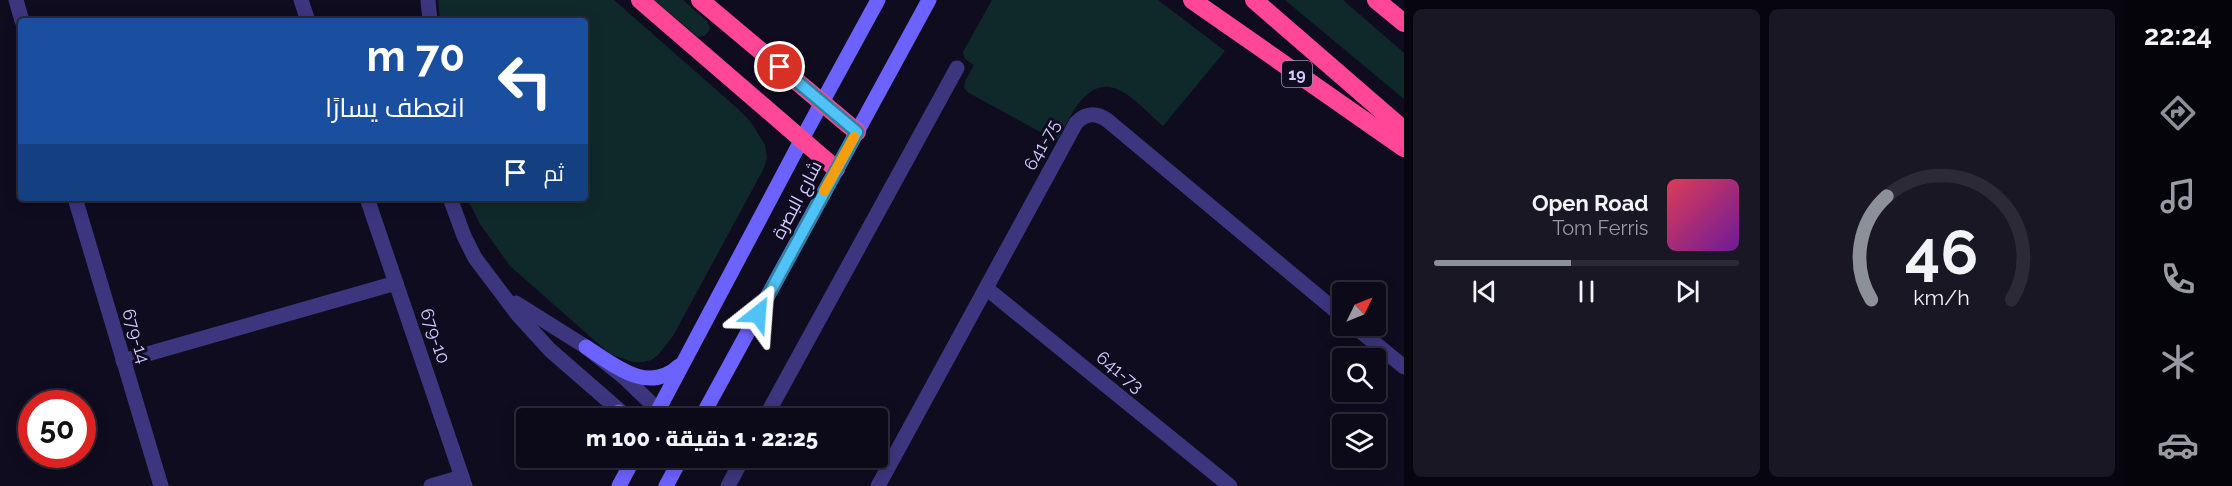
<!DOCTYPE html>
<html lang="ar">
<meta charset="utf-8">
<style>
body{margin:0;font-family:Raleway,Cairo,sans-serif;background:#1a1725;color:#f1f3f6;direction:rtl;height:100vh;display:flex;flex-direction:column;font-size:22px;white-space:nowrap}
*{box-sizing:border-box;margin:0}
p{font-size:20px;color:#9a9aa2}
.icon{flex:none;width:33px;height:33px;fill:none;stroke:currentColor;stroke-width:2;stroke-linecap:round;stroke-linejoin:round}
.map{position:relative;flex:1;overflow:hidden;direction:ltr}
.side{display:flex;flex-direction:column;gap:9px;padding:9px;background:#07050d;width:720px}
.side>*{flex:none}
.guide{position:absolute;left:18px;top:18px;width:570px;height:183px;border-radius:6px;box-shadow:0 3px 15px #0003,0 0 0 2px #2c2a37;direction:rtl;background:#1a4fa0;color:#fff;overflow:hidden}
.needle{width:39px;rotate:47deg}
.controls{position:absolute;left:1332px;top:282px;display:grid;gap:12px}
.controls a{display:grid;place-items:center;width:54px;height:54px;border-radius:6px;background:#0c0918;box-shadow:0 3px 15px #0003,0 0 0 2px #2c2a37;font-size:30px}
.speed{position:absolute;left:18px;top:390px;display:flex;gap:12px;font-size:30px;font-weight:700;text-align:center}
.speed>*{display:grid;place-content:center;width:78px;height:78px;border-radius:50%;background:#0c0918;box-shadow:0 3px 15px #0003,0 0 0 2px #2c2a37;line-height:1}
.speed .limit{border:9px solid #d22;background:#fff;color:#111}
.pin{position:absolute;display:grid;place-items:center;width:51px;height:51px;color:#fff;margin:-26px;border:3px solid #fff;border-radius:50%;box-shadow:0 2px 6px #0007}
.me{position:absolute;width:66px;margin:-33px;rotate:28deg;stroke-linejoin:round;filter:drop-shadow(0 0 4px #0008)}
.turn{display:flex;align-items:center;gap:21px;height:126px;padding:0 24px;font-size:27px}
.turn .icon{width:78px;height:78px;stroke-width:2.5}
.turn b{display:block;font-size:42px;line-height:51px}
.then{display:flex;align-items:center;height:57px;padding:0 24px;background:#0003;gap:12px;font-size:22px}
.side .card{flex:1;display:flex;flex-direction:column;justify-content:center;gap:9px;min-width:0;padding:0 21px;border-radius:9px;background:#1a1725}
.side .dial{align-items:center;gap:0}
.dial svg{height:156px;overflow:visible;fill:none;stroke:#2c2a37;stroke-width:7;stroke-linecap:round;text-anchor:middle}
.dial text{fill:#f1f3f6;stroke:none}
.song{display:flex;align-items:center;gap:18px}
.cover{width:72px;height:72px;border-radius:9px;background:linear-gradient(135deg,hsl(350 70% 55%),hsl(280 70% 35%))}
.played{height:6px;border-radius:3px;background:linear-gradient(90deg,#8c9099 45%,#2c2a37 45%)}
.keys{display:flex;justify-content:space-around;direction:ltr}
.side .tiles{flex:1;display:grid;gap:9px;grid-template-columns:repeat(2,1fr)}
.trip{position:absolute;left:516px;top:408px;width:372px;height:60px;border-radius:6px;background:#0c0918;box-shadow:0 3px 15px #0003,0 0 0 2px #2c2a37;font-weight:800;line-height:60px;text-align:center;direction:rtl}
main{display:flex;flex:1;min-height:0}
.tab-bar{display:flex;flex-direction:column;width:108px;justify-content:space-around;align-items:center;background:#05040a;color:#9a9aa2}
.tab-bar .icon{width:42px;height:42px}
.tab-bar .active{color:#8c9099}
.tab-bar b{font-size:27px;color:#f1f3f6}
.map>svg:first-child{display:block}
</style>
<main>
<nav class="tab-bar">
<b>22:24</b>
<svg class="icon active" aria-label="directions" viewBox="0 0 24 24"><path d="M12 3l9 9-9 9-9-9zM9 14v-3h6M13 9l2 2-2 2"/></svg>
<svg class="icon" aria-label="music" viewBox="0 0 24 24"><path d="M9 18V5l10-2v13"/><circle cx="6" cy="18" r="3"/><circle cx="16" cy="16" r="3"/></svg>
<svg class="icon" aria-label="phone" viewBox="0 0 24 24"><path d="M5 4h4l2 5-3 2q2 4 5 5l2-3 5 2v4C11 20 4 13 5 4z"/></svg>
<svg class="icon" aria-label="climate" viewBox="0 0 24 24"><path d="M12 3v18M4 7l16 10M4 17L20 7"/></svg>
<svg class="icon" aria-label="car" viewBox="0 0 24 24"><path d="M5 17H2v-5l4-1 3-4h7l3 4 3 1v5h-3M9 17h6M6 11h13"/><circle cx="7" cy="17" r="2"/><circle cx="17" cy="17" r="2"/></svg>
</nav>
<section class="side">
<div class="tiles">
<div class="card dial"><svg viewBox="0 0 100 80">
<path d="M14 69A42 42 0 1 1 86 69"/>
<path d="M14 69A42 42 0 0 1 22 16" stroke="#8c9099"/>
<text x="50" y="56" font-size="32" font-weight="700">46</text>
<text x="50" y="72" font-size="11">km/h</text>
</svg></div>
<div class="card">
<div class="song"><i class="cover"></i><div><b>Open Road</b><p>Tom Ferris</p></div></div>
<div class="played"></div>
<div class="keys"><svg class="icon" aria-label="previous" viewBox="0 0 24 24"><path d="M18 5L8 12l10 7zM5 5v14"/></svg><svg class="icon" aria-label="pause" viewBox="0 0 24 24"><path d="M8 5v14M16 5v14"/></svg><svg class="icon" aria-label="next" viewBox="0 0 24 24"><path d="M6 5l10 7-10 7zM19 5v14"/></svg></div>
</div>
</div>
</section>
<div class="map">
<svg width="1404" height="486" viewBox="0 0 1404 486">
<rect width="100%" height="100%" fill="#100c20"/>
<g fill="#0f292a">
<polygon points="438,0 614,0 737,108 750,121 765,145 767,158 763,170 673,336 658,355 651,360 643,362 633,362 610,354 510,266 480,224 467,198 585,198 585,21 440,21"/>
<path d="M654 0H683L707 21 710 28C708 34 704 37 698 37Z"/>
<path d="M992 0H1158L1225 51 1163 126C1150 115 1137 100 1123 92 1088 71 1070 117 1057 141L969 93 964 88 965 81 974 65 965 59 963 52Z"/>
<polygon points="1285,0 1343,0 1404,53 1404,99"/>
</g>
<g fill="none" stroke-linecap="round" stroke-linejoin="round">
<g stroke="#3c367f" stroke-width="15">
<polyline points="16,0 22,21"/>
<polyline points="301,0 308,21"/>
<polyline points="428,0 430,21"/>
<polyline points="75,198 161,486"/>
<polyline points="367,198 465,486"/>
<polyline points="450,198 464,236 475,258 518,315 550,350 628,418"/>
<polyline points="986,288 1230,486"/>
<polyline points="516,303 586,347 626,379 653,405 656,412 654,418"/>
<polyline points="1354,326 1404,367"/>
<polyline points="123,361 396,283"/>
<polyline points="765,418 957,68"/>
<polyline points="431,486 462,477"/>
<polyline points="728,486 743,458"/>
<path d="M878 486 1076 123C1086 113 1095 112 1107 120L1342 316"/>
</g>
<g stroke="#6c62ff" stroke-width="15">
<path d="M586 347C614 365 648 395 679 366"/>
<polyline points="619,412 625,418"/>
<polyline points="654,418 802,139 878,0"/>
<polyline points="701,418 929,0"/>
<polyline points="619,486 634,458"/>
<polyline points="666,486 681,458"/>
</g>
<g stroke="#ff4697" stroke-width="18">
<polyline points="640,0 836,169"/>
<polyline points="700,0 857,132"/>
<polyline points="1192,0 1404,148"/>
<polyline points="1254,0 1404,130"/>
<polyline points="1376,0 1404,23"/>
</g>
</g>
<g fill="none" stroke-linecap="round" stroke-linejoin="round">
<g stroke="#337fa1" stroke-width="15">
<polyline id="route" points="758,314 857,132 780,67"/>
</g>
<use href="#route" stroke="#4fc3f7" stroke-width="10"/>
<polyline stroke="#f59e0b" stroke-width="10" points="824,191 854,137"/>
</g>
<g text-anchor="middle" stroke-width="6" stroke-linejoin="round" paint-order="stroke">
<rect fill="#100c20" stroke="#9892bc" stroke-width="1.5" x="1282" y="61" width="30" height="26" rx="4.5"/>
<g font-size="16" font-weight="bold" fill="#d3cbff">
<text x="1297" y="80">19</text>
</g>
<g font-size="18" fill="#d3cbff" stroke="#100c20">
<text transform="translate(1042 145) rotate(-61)" y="6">641-75</text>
<text transform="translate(797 200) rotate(-62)" y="6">شارع البصرة</text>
<text transform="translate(136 336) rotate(73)" y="6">679-14</text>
<text transform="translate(435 336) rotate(71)" y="6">679-10</text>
<text transform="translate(1120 372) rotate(39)" y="6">641-73</text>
</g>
</g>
</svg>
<div class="controls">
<a><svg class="needle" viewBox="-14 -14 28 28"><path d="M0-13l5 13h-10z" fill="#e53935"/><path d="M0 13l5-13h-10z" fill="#9a9aa2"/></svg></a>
<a><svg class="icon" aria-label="search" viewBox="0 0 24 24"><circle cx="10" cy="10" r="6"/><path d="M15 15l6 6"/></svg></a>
<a><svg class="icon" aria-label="layers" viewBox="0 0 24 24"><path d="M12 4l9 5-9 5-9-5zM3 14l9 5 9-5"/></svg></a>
</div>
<div class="speed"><div class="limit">50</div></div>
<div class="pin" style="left:780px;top:67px;background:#d93025"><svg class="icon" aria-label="arrive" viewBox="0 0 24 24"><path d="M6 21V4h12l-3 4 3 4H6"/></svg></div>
<svg class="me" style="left:758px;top:314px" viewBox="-20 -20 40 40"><path d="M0-17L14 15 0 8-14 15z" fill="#4fc3f7" stroke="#fff" stroke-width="4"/></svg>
<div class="trip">22:25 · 1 دقيقة · 100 m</div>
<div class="guide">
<div class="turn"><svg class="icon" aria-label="left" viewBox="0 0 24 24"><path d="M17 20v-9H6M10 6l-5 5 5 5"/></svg><div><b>70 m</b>انعطف يسارًا</div></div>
<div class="then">ثم<svg class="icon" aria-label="arrive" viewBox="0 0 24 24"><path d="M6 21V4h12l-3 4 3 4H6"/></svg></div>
</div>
</div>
</main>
